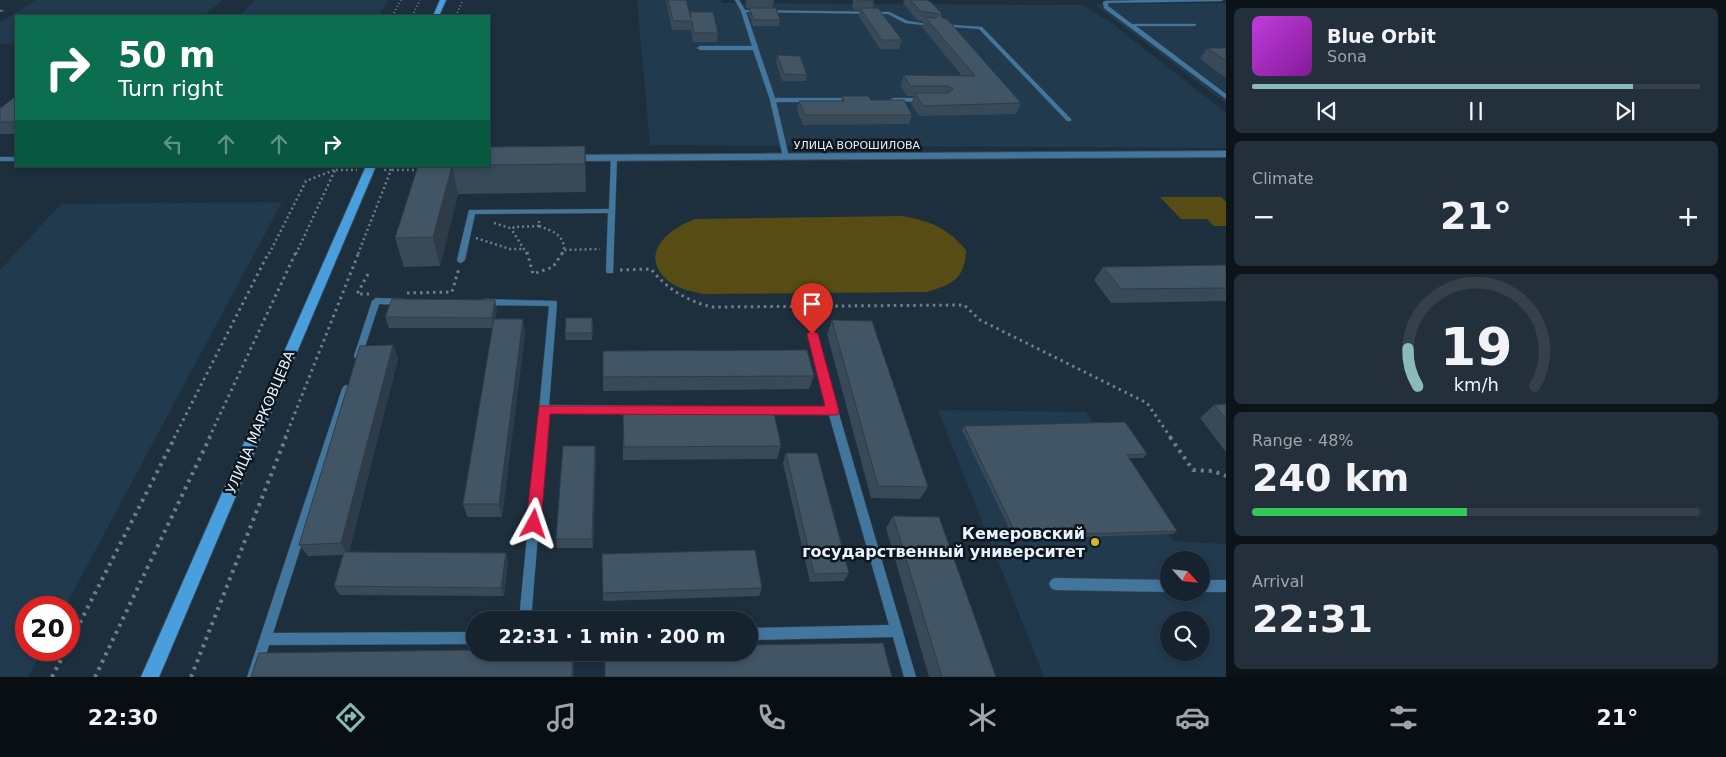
<!DOCTYPE html>
<meta charset="utf-8">
<style>
body{margin:0;font-family:"DejaVu Sans",sans-serif;background:#232f3a;color:#f1f3f6;height:100vh;display:flex;flex-direction:column;font-size:19px;white-space:nowrap}
*{box-sizing:border-box;margin:0}
p{font-size:16px;color:#9ea4aa}
.icon{flex:none;width:28px;height:28px;fill:none;stroke:currentColor;stroke-width:2;stroke-linecap:round;stroke-linejoin:round}
.map{position:relative;flex:1;overflow:hidden}
.drawer{display:flex;flex-direction:column;gap:8px;padding:8px;background:#0c1319;width:500px}
.drawer>*{flex:none}
.hud{position:absolute;left:15px;top:15px;width:475px;height:152px;border-radius:0px;box-shadow:0 2px 8px #0003,0 0 0 1px #35404a;background:#0b6e4f;color:#fff;overflow:hidden}
.needle{width:32px;rotate:117deg}
.tools{position:absolute;left:1160px;top:551px;display:grid;gap:10px}
.tools a{display:grid;place-items:center;width:50px;height:50px;border-radius:50%;background:#16232e;box-shadow:0 2px 8px #0003,0 0 0 1px #35404a;font-size:25px}
.speed{position:absolute;left:15px;top:596px;display:flex;gap:10px;font-size:25px;font-weight:700;text-align:center}
.speed>*{display:grid;place-content:center;width:65px;height:65px;border-radius:50%;background:#16232e;box-shadow:0 2px 8px #0003,0 0 0 1px #35404a;line-height:1}
.speed .limit{border:8px solid #d22;background:#fff;color:#111}
.pin{position:absolute;display:grid;place-items:center;width:42px;height:42px;color:#fff;margin:-51px -21px;border-radius:50% 50% 50% 0;rotate:-45deg;box-shadow:0 0 5px #0007}
.pin .icon{rotate:45deg}
.me{position:absolute;width:55px;margin:-28px;rotate:5deg;stroke-linejoin:round;filter:drop-shadow(0 0 4px #0008)}
.turn{display:flex;align-items:center;gap:18px;height:105px;padding:0 20px;font-size:22px}
.turn .icon{width:65px;height:65px;stroke-width:2.5}
.turn b{display:block;font-size:35px;line-height:42px}
.lanes{display:flex;align-items:center;height:48px;padding:0 20px;background:#0003;justify-content:center;gap:25px;direction:ltr}
.lanes .off{opacity:.35}
.big{font-size:38px;font-weight:700;line-height:1.1}
.drawer .card{flex:1;display:flex;flex-direction:column;justify-content:center;gap:8px;min-width:0;padding:0 18px;border-radius:8px;background:#232f3a}
.drawer .dial{align-items:center;gap:0}
.dial svg{height:130px;overflow:visible;fill:none;stroke:#35404a;stroke-width:7;stroke-linecap:round;text-anchor:middle}
.dial text{fill:#f1f3f6;stroke:none}
.song{display:flex;align-items:center;gap:15px}
.cover{width:60px;height:60px;border-radius:8px;background:linear-gradient(135deg,hsl(290 70% 55%),hsl(290 70% 35%))}
.played{height:5px;border-radius:2px;background:linear-gradient(90deg,#8bbbb9 85%,#35404a 85%)}
.keys{display:flex;justify-content:space-around;direction:ltr}
.heat{display:flex;justify-content:space-between;align-items:center;font-size:28px;direction:ltr}
.charge{height:8px;border-radius:4px;background:linear-gradient(90deg,#34c759 48%,#35404a 0)}
.trip{position:absolute;left:466px;top:611px;width:292px;height:50px;border-radius:25px;background:#16232e;box-shadow:0 2px 8px #0003,0 0 0 1px #35404a;font-weight:700;line-height:50px;text-align:center}
.menu{display:flex;height:80px;justify-content:space-around;align-items:center;background:#090e12;color:#9ea4aa}
.menu .icon{width:35px;height:35px}
.menu .active{color:#8bbbb9}
.menu b{font-size:22px;color:#f1f3f6}
main{display:flex;flex:1;min-height:0}
.map>svg:first-child{display:block}
</style>
<main>
<div class="map">
<svg width="1226" height="677" viewBox="0 0 1226 677">
<rect width="100%" height="100%" fill="#1d2f3d"/>
<g fill="#213a4d" fill-rule="evenodd">
<polygon points="36,0 222,0 204,16 16,16 16,43 0,44 0,23"/>
<polygon points="255,0 389,0 379,16 239,16"/>
<polygon points="637,0 721,0 722,3 1082,5 1109,21 1226,113 1226,148 650,145"/>
<polygon points="1226,3 1226,103 1094,4"/>
<polygon points="282,202 65,607 26,608 26,650 43,650 28,677 0,677 0,270 61,204"/>
<path d="M938 410 1086 412 1173 541 1226 544V677H1044ZM1169 560H1201V592H1169ZM1169 620H1201V652H1169Z"/>
</g>
<g fill="#564c14">
<polygon points="1160,197 1221,197 1226,202 1226,226 1214,226 1207,219 1181,219"/>
<path d="M902 216C930 221 947 227 966 250 965 279 953 284 927 292L703 294C691 291 677 289 667 280 638 253 669 229 695 219Z"/>
</g>
<g fill="none" stroke-linecap="round" stroke-linejoin="round">
<g stroke="#394a58" stroke-width="1">
<g id="service">
<polygon points="735,0 739,0 745,10 889,12 908,21 934,25 932,26 905,23 888,14 746,12 775,98 852,98 855,100 852,102 776,102 789,157 786,159 783,157 770,100 753,50 700,50 697,48 700,46 752,46 741,11"/>
<polygon points="1141,0 1223,0 1221,1 1108,3 1108,6 1132,24 1196,24 1196,25 1194,26 1136,26 1226,94 1226,99 1104,8 1103,2 1105,1"/>
<polygon points="0,10 3,10 3,11 0,12"/>
<polygon points="939,24 982,27 1071,119 1071,121 1067,121 979,29 941,26 939,25"/>
<polygon points="893,98 922,98 925,100 922,102 891,101 890,100"/>
<polygon points="614,155 617,157 613,273 607,273 606,271 608,213 475,214 465,260 461,263 458,262 457,260 469,210 609,209 611,157"/>
<rect x="0" y="157" width="16" height="4"/>
<polygon points="376,298 403,299 407,302 403,305 379,304 362,356 361,358 355,358 354,356 372,301"/>
<polygon points="484,299 556,301 557,303 549,405 827,407 808,334 812,331 815,332 916,677 904,677 893,637 750,640 750,628 889,625 829,415 548,413 531,620 519,620 549,306 484,305 480,302"/>
<polygon points="347,385 350,386 352,389 273,633 475,632 475,644 269,645 259,677 247,677 342,389 344,386"/>
<polygon points="1055,578 1169,580 1169,592 1055,590 1051,588 1049,584 1051,580"/>
<rect x="1201" y="580" width="25" height="12"/>
</g>
</g>
<g stroke="#394a58" stroke-width="2">
<polygon id="minor" points="1226,151 1226,157 569,161 564,158 569,155"/>
</g>
<g stroke="#394a58" stroke-width="2">
<g id="secondary">
<polygon points="440,0 446,0 439,16 433,16"/>
<polygon points="366,166 376,166 159,677 141,677"/>
</g>
</g>
<g stroke="#6e7d89" stroke-width="2" stroke-dasharray="1 2.5" stroke-linecap="butt">
<polyline points="392,16 401,0"/>
<polyline points="412,16 420,0"/>
<polyline points="456,16 463,0"/>
</g>
<g stroke="#6e7d89" stroke-width="2.5" stroke-dasharray="2 3" stroke-linecap="butt">
<polyline points="336,166 335,170 357,170"/>
<polyline points="392,166 391,170 421,170"/>
<polyline points="494,223 513,229"/>
<path d="M539 226C552 231 564 234 564 250"/>
<polyline points="476,238 510,249 525,249"/>
<polyline points="269,254 306,181 334,170"/>
<polyline points="296,254 335,170"/>
<polyline points="358,254 391,170 381,170"/>
<polyline points="527,254 512,230 514,227 539,226 539,220"/>
<polyline points="562,254 564,250 600,249"/>
</g>
<g stroke="#6e7d89" stroke-width="3" stroke-dasharray="2.5 4" stroke-linecap="butt">
<polyline points="527,252 533,274 553,267 563,252"/>
<path d="M620 270 651 269C667 289 687 301 712 307L964 305 980 320 1147 403 1171 438"/>
<polyline points="368,274 357,294 369,294"/>
<polyline points="407,293 452,292 459,268"/>
<polyline points="174,438 269,252"/>
<polyline points="209,438 296,252"/>
<polyline points="285,438 359,252"/>
</g>
<g stroke="#6e7d89" stroke-width="4" stroke-dasharray="3 5" stroke-linecap="butt">
<polyline points="1170,437 1193,470 1213,471 1226,476"/>
<polyline points="69,644 175,437"/>
<polyline points="52,677 66,650"/>
<polyline points="95,677 210,437"/>
<polyline points="191,677 286,437"/>
</g>
<use href="#service" fill="#43769d" fill-rule="evenodd"/>
<use href="#minor" fill="#43769d" fill-rule="evenodd"/>
<use href="#secondary" fill="#499fdd" fill-rule="evenodd"/>
</g>
<g fill="#384957">
<polygon points="666,0 686,0 690,13 718,33 717,42 693,42 691,30 672,30"/>
<polygon points="746,0 774,0 772,8 780,20 779,26 753,26 749,14 749,8 746,8"/>
<polygon points="853,0 873,0 874,1 873,8 902,40 899,49 880,49 858,15 860,10 854,10 852,6"/>
<polygon points="904,0 926,0 941,17 1021,103 1016,114 919,116 911,104 914,96 907,96 900,86 904,75 962,76 922,27 924,22 917,20 903,3"/>
<polygon points="1207,48 1226,48 1226,78 1200,59"/>
<polygon points="777,55 807,75 806,81 782,81 776,62"/>
<polygon points="16,96 16,134 0,134 0,107 2,107"/>
<polygon points="842,96 871,100 912,115 909,124 803,125 797,110 799,101 841,101"/>
<polygon points="585,146 586,192 458,194 440,266 404,267 395,238 418,166 489,166 489,147"/>
<polygon points="1226,265 1226,301 1111,303 1094,280 1103,267"/>
<polygon points="497,310 495,319 523,319 525,333 502,517 467,517 463,504 493,328 389,328 385,317"/>
<polygon points="832,320 928,487 920,499 871,498 827,334"/>
<polygon points="593,325 592,340 566,340 565,333"/>
<polygon points="393,345 398,359 349,552 508,562 504,596 340,595 334,586 343,555 308,556 299,545"/>
<polygon points="603,351 814,376 809,389 603,391"/>
<polygon points="1226,404 1226,451 1225,451 1200,418 1214,405"/>
<polygon points="623,414 781,446 777,459 623,460"/>
<polygon points="964,426 1147,454 1143,458 1129,458 1177,531 1173,534 1014,539 962,430"/>
<polygon points="786,453 849,573 844,581 810,582 783,463"/>
<polygon points="596,456 593,548 557,548 556,539"/>
<polygon points="893,516 996,677 929,677 886,528"/>
<polygon points="602,554 762,588 759,596 603,601"/>
</g>
<g fill="#2e3c47">
<polygon points="585,146 586,174 586,192 585,164"/>
<polygon points="452,166 458,194 440,266 433,237"/>
<polygon points="495,300 497,310 494,328 492,318"/>
<polygon points="523,319 525,333 502,517 499,504"/>
<polygon points="393,345 398,359 348,555 341,543"/>
<polygon points="595,446 596,456 593,548 592,539"/>
<polygon points="506,553 508,562 504,596 501,588"/>
<polygon points="573,652 574,658 574,677 572,677"/>
</g>
<g fill="#415565" stroke="#2e3c47">
<polygon points="668,0 686,0 691,18 690,12 713,12 718,33 694,33 692,21 673,21"/>
<polygon points="856,0 873,0 874,1 857,1"/>
<polygon points="911,0 926,0 931,2 941,13 941,17 948,20 1021,103 923,106 915,93 948,93 953,89 948,86 910,86 904,75 975,76 925,17 936,18 939,14 920,11"/>
<polygon points="749,8 776,8 780,20 754,20"/>
<polygon points="860,8 878,8 902,40 882,40"/>
<polygon points="1207,48 1226,48 1226,61"/>
<polygon points="777,55 800,56 807,75 784,74"/>
<polygon points="16,96 16,122 0,122 0,107 2,107"/>
<polygon points="842,96 868,96 871,100 904,100 912,115 805,115 799,101 844,101"/>
<polygon points="585,146 585,164 489,165 489,147"/>
<polygon points="418,166 452,166 433,237 395,238"/>
<polygon points="1226,265 1226,288 1121,289 1103,267"/>
<polygon points="392,299 495,300 492,318 385,317"/>
<polygon points="566,318 592,318 592,333 565,333"/>
<polygon points="494,319 523,319 499,504 463,504"/>
<polygon points="832,320 872,321 928,487 878,486"/>
<polygon points="393,345 341,543 299,545 360,346"/>
<polygon points="807,350 814,376 603,377 603,351"/>
<polygon points="1226,404 1226,419 1214,405"/>
<polygon points="774,413 781,446 624,447 623,414"/>
<polygon points="1125,422 1147,454 1127,455 1177,531 1017,536 964,426"/>
<polygon points="563,446 595,446 592,539 556,539"/>
<polygon points="786,453 817,453 849,573 814,574"/>
<polygon points="893,516 939,517 996,677 942,677"/>
<polygon points="755,550 762,588 603,593 602,554"/>
<polygon points="344,552 506,553 501,588 334,586"/>
<polygon points="883,643 892,677 605,677 605,652 750,652 750,645"/>
<polygon points="475,650 475,652 573,652 572,677 251,677 259,653"/>
</g>
<polygon fill="#e11d48" stroke="#92132f" points="812,330 818,334 839,411 837,415 550,414 541,524 539,529 534,531 529,529 526,524 539,406 825,406 807,334"/>
<circle fill="#ceb837" stroke="#0e161d" stroke-width="2" cx="1095" cy="542" r="5"/>
<g text-anchor="middle" stroke-width="5" stroke-linejoin="round" paint-order="stroke">
<g font-size="11" fill="#e7f2fc" stroke="#0e161d">
<text x="857" y="149">УЛИЦА ВОРОШИЛОВА</text>
</g>
<g font-size="14" fill="#e7f2fc" stroke="#0e161d">
<text transform="translate(260 422) rotate(-67)" y="5">УЛИЦА МАРКОВЦЕВА</text>
</g>
<g font-size="16" font-weight="bold" fill="#e7f2fc" stroke="#0e161d" text-anchor="end">
<text x="1085" y="539">Кемеровский<tspan x="1085" dy="18">государственный университет</tspan></text>
</g>
</g>
</svg>
<div class="tools">
<a><svg class="needle" viewBox="-14 -14 28 28"><path d="M0-13l5 13h-10z" fill="#e53935"/><path d="M0 13l5-13h-10z" fill="#9ea4aa"/></svg></a>
<a><svg class="icon" aria-label="search" viewBox="0 0 24 24"><circle cx="10" cy="10" r="6"/><path d="M15 15l6 6"/></svg></a>
</div>
<div class="speed"><div class="limit">20</div></div>
<div class="pin" style="left:812px;top:334px;background:#d93025"><svg class="icon" aria-label="arrive" viewBox="0 0 24 24"><path d="M6 21V4h12l-3 4 3 4H6"/></svg></div>
<svg class="me" style="left:534px;top:524px" viewBox="-20 -20 40 40"><path d="M0-17L14 15 0 8-14 15z" fill="#e11d48" stroke="#fff" stroke-width="4"/></svg>
<div class="trip">22:31 · 1 min · 200 m</div>
<div class="hud">
<div class="turn"><svg class="icon" aria-label="right" viewBox="0 0 24 24"><path d="M7 20v-9h11M14 6l5 5-5 5"/></svg><div><b>50 m</b>Turn right</div></div>
<div class="lanes"><svg class="icon off" aria-label="left" viewBox="0 0 24 24"><path d="M17 20v-9H6M10 6l-5 5 5 5"/></svg><svg class="icon off" aria-label="ahead" viewBox="0 0 24 24"><path d="M12 20V5M6 11l6-6 6 6"/></svg><svg class="icon off" aria-label="ahead" viewBox="0 0 24 24"><path d="M12 20V5M6 11l6-6 6 6"/></svg><svg class="icon" aria-label="right" viewBox="0 0 24 24"><path d="M7 20v-9h11M14 6l5 5-5 5"/></svg></div>
</div>
</div>
<section class="drawer">
<div class="card">
<div class="song"><i class="cover"></i><div><b>Blue Orbit</b><p>Sona</p></div></div>
<div class="played"></div>
<div class="keys"><svg class="icon" aria-label="previous" viewBox="0 0 24 24"><path d="M18 5L8 12l10 7zM5 5v14"/></svg><svg class="icon" aria-label="pause" viewBox="0 0 24 24"><path d="M8 5v14M16 5v14"/></svg><svg class="icon" aria-label="next" viewBox="0 0 24 24"><path d="M6 5l10 7-10 7zM19 5v14"/></svg></div>
</div>
<div class="card"><p>Climate</p>
<div class="heat"><a>−</a><b class="big">21°</b><a>+</a></div>
</div>
<div class="card dial"><svg viewBox="0 0 100 80">
<path d="M14 69A42 42 0 1 1 86 69"/>
<path d="M14 69A42 42 0 0 1 8 46" stroke="#8bbbb9"/>
<text x="50" y="56" font-size="32" font-weight="700">19</text>
<text x="50" y="72" font-size="11">km/h</text>
</svg></div>
<div class="card"><p>Range · 48%</p><b class="big">240 km</b><div class="charge"></div></div>
<div class="card"><p>Arrival</p><b class="big">22:31</b></div>
</section>
</main>
<nav class="menu">
<b>22:30</b>
<svg class="icon active" aria-label="directions" viewBox="0 0 24 24"><path d="M12 3l9 9-9 9-9-9zM9 14v-3h6M13 9l2 2-2 2"/></svg>
<svg class="icon" aria-label="music" viewBox="0 0 24 24"><path d="M9 18V5l10-2v13"/><circle cx="6" cy="18" r="3"/><circle cx="16" cy="16" r="3"/></svg>
<svg class="icon" aria-label="phone" viewBox="0 0 24 24"><path d="M5 4h4l2 5-3 2q2 4 5 5l2-3 5 2v4C11 20 4 13 5 4z"/></svg>
<svg class="icon" aria-label="climate" viewBox="0 0 24 24"><path d="M12 3v18M4 7l16 10M4 17L20 7"/></svg>
<svg class="icon" aria-label="car" viewBox="0 0 24 24"><path d="M5 17H2v-5l4-1 3-4h7l3 4 3 1v5h-3M9 17h6M6 11h13"/><circle cx="7" cy="17" r="2"/><circle cx="17" cy="17" r="2"/></svg>
<svg class="icon" aria-label="filters" viewBox="0 0 24 24"><path d="M4 7h16M4 17h16"/><circle cx="9" cy="7" r="2"/><circle cx="15" cy="17" r="2"/></svg>
<b>21°</b>
</nav>
